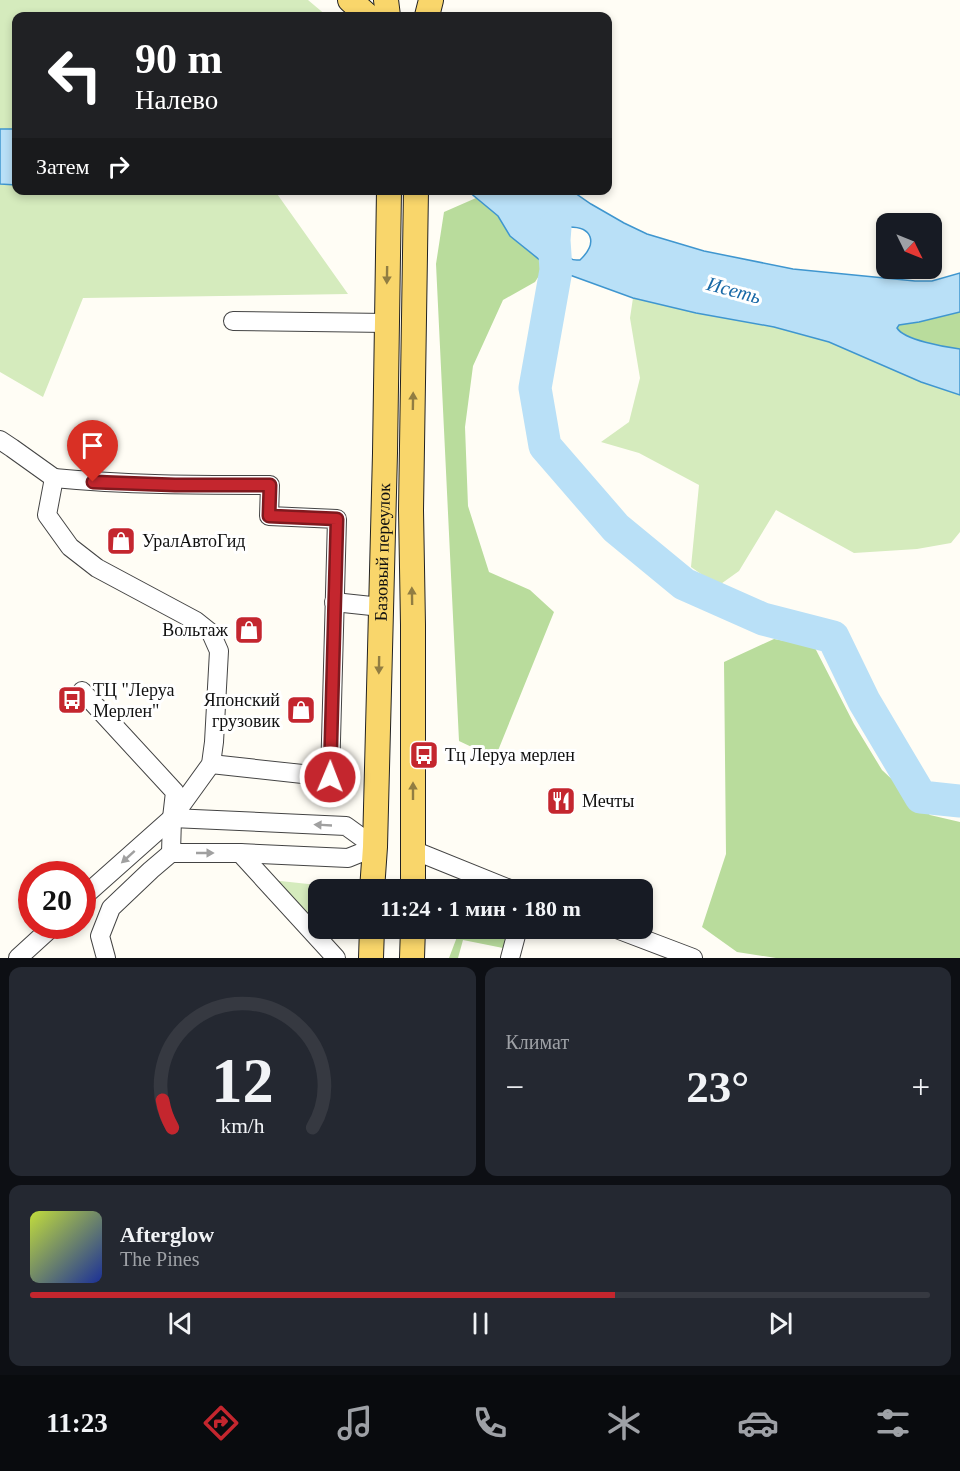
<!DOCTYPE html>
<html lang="ru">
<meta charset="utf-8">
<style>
body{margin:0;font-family:Georgia,serif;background:#242831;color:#f1f3f6;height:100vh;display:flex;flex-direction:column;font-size:22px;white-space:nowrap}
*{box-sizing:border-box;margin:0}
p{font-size:20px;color:#9ea1a6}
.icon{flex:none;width:33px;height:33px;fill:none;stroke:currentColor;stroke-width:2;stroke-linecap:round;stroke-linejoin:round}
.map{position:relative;height:958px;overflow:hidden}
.side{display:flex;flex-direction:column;gap:9px;padding:9px;background:#0d0f14;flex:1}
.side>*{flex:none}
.top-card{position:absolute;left:12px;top:12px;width:600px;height:183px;border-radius:12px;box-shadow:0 3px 9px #0003;background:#202124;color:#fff;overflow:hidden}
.needle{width:39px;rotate:133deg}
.buttons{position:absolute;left:876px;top:213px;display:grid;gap:12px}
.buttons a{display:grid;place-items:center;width:66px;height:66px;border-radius:12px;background:#171b24;box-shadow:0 3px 9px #0003;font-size:30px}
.speed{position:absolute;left:18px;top:861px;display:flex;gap:12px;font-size:30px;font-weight:700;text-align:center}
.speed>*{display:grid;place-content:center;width:78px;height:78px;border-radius:50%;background:#171b24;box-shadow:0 3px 9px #0003;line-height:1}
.speed .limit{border:9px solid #d22;background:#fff;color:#111}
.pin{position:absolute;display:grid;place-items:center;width:51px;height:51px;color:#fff;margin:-62px -26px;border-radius:50% 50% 50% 0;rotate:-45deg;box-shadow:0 0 6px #0007}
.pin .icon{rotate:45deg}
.me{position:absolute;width:66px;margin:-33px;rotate:1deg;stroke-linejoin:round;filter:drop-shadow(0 0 4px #0008)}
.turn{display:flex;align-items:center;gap:21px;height:126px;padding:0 24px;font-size:27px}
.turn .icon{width:78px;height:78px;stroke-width:2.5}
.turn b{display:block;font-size:42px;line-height:51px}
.then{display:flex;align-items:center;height:57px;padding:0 24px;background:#0003;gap:12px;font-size:22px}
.big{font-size:45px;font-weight:700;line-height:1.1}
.side .widget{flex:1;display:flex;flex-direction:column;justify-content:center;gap:9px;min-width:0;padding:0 21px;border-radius:12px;background:#242831}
.side .dial{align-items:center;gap:0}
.dial svg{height:156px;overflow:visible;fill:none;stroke:#363941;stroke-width:7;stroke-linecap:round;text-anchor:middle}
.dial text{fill:#f1f3f6;stroke:none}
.song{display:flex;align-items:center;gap:18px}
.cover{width:72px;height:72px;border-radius:9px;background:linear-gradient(135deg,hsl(70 70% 55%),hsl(230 70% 35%))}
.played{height:6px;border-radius:3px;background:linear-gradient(90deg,#c4262e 65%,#363941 65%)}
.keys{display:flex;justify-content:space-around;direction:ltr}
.heat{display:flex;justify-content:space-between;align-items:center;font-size:33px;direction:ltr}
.side .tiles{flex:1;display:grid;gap:9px;grid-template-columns:1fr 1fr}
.widget:last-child{grid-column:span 2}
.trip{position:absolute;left:308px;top:879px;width:345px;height:60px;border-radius:12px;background:#171b24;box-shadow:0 3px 9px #0003;font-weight:700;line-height:60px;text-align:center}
.menu{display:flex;height:96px;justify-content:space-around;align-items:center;background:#090b0e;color:#9ea1a6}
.menu .icon{width:42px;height:42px}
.menu .on{color:#c4262e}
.menu b{font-size:27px;color:#f1f3f6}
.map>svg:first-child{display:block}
</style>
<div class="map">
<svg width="960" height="958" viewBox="0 0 960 958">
<rect width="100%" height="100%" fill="#fffdf5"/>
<g fill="#d5ebbd">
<polygon points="0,0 308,0 327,16 16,16 16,129 0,129"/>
<polygon points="0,184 16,185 16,190 275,191 348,294 83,298 43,397 0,372"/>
<polygon points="633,298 696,313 774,327 829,342 921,382 960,395 960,532 951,543 917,549 854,553 776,510 739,571 718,586 691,567 699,485 639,453 601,442 629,422 640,378 630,318"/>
<polygon points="271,880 327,886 327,889 318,890 318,928 324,929 324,938"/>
</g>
<g fill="#b9dc9c">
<polygon points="476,198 498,216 510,236 546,265 535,282 503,300 473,366 465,427 468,506 489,572 530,590 554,612 495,758 459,741 436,264 444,212"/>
<path d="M960 312V349C945 347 905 340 897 328L899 325 919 322Z"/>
<polygon points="774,639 814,646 854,724 882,770 930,815 960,822 960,958 776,958 737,952 702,927 726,854 724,662"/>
<polygon points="460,929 507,929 503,948 463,940 458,958 449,958"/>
</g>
<g fill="#b9e0f7" stroke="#3f96cf" stroke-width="1.5" fill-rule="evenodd">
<polygon points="0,129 16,129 16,185 0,184"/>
<path d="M468 191H572L591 204 624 223 647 234 704 251 793 269 915 281H932L960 273V312L919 322 899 325 897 328C904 340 945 347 960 349V395L921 382 829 342 774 327 696 313 633 298 556 270 546 265 510 236 498 216ZM567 227C593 226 598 243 580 260 575 260 574 261 570 258 563 254 555 236 562 229 563 228 565 228 567 227Z"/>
</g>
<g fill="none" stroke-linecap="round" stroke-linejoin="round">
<polyline stroke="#b9e0f7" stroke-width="33" points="555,227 554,240 556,270 535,388 545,446 616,528 684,584 763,619 833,637 864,701 921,797 960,801"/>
<g stroke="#444" stroke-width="20">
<g id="minor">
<polyline points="233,321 387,323"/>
<polyline points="0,440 12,448 54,478 47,515 70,547 97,568 196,621 211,633 219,651 214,742 211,764 172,818 82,898"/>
<path d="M54 478C126 485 198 485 270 485L269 516 337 519 330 777 211 764"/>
<polyline points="334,602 381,607"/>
<polyline points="82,691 175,792 172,818 171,853"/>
<polyline points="172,818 346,826 375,847"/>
<polyline points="413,850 512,890"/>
<polyline points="240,853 336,958"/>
<polyline points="614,928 693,958"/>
<polyline points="18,958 53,926"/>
<polyline points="106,958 100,936 111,908 151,870 171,853 240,853 348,858 375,847"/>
<polyline points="510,958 518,928"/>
</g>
</g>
<g stroke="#222" stroke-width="26">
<g id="major">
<polyline points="350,0 368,16"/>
<polyline points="386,0 388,16"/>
<polyline points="427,16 431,0"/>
<path id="s1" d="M372 890 375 847 385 453 389 190"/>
<polyline points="413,890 413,625 411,510 416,190"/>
<polyline points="371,958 372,928"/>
<polyline points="412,958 413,928"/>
</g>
</g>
<use href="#minor" stroke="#fff" stroke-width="18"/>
<use href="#major" stroke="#f9d66b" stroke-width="24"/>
</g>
<defs><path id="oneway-solid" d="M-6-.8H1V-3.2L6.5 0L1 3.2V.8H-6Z" transform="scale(1.5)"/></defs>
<g fill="#917d42">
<use href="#oneway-solid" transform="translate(387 275) rotate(91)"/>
<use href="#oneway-solid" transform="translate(413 401) rotate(-89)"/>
<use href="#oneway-solid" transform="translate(412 596) rotate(-91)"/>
<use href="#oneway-solid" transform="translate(379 665) rotate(91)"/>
<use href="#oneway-solid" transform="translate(413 791) rotate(-90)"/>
</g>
<g fill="#a0a0a0">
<use href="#oneway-solid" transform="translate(323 825) rotate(-177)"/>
<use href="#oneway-solid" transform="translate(205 853)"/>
<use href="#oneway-solid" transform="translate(128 857) rotate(138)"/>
</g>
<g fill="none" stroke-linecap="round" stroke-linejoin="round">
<g stroke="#7f191e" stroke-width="15">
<polyline id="route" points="93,482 175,485 270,485 269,516 337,519 330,777"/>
</g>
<use href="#route" stroke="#c4262e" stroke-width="10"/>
</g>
<defs>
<g id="shop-square" transform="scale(1.5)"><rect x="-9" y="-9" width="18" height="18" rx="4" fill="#c4262e" stroke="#fff"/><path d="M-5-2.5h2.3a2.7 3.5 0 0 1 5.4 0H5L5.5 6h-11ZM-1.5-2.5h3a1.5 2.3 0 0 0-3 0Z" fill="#fff"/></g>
<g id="bus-square" transform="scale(1.5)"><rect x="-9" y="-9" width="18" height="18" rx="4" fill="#c4262e" stroke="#fff"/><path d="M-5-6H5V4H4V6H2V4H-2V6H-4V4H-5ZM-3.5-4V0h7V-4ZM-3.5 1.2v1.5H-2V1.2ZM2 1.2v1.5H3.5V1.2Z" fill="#fff"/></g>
<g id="restaurant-square" transform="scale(1.5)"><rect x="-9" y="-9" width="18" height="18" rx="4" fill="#c4262e" stroke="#fff"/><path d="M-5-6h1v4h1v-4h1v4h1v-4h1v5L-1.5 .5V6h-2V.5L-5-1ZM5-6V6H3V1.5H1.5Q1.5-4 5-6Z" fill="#fff"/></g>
</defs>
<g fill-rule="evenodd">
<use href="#shop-square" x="121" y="541"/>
<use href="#shop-square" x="249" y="630"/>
<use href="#bus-square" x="72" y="700"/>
<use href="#shop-square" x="301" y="710"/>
<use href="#bus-square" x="424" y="755"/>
<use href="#restaurant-square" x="561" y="801"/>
</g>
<g text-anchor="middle" stroke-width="6" stroke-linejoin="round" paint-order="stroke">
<g font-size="18" fill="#111" stroke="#fff" text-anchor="start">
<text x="142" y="547">УралАвтоГид</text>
<text x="228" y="636" text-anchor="end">Вольтаж</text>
<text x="93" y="696">ТЦ "Леруа<tspan x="93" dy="21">Мерлен"</tspan></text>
<text x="280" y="706" text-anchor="end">Японский<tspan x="280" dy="21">грузовик</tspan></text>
<text x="445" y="761">Тц Леруа мерлен</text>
<text x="582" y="807">Мечты</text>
</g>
<g font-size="18" fill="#111" stroke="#fff">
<text dy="6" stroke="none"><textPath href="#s1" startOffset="338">Базовый переулок</textPath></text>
</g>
<g font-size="20" font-style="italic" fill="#1768a6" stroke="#fff">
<text transform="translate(734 290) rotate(15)" y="7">Исеть</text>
</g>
</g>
</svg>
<div class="buttons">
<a><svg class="needle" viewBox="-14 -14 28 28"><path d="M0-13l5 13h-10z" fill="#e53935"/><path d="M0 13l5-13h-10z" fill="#9ea1a6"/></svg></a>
</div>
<div class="speed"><div class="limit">20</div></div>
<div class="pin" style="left:93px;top:482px;background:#d93025"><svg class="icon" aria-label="arrive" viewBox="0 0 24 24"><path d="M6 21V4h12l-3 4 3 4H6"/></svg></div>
<svg class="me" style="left:330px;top:777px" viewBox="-20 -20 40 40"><circle r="17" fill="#c4262e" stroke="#fff" stroke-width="3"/><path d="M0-11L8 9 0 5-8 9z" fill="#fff"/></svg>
<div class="trip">11:24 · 1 мин · 180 m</div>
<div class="top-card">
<div class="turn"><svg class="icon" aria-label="left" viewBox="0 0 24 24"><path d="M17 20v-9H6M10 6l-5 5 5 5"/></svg><div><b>90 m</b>Налево</div></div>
<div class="then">Затем<svg class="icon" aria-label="right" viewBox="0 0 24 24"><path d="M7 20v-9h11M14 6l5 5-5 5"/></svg></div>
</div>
</div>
<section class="side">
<div class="tiles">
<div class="widget dial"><svg viewBox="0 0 100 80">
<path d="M14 69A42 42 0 1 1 86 69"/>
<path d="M14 69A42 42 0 0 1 9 55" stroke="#c4262e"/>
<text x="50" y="56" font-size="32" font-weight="700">12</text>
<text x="50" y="72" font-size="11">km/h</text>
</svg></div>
<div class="widget"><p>Климат</p>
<div class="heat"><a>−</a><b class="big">23°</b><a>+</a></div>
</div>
<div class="widget">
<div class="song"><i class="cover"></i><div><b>Afterglow</b><p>The Pines</p></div></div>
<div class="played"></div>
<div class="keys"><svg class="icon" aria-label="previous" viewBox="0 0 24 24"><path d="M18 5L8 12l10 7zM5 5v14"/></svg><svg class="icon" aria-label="pause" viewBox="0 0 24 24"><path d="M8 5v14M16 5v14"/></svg><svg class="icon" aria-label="next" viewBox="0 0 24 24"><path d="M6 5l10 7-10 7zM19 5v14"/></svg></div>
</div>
</div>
</section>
<nav class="menu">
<b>11:23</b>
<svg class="icon on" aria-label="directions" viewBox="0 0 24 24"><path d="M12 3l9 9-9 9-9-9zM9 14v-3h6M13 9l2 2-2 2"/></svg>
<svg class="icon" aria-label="music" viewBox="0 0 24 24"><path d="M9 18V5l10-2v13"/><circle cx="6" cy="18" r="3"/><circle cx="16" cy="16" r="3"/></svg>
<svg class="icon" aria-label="phone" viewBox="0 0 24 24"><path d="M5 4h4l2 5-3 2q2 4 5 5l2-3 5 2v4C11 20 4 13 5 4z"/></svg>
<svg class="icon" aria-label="climate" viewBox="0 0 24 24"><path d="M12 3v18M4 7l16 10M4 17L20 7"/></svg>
<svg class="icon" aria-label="car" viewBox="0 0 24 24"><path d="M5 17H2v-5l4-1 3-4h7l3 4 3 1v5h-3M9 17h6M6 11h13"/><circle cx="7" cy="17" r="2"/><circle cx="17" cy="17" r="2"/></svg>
<svg class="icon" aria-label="filters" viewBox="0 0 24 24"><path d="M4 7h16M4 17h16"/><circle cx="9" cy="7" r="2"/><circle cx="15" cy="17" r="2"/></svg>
</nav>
